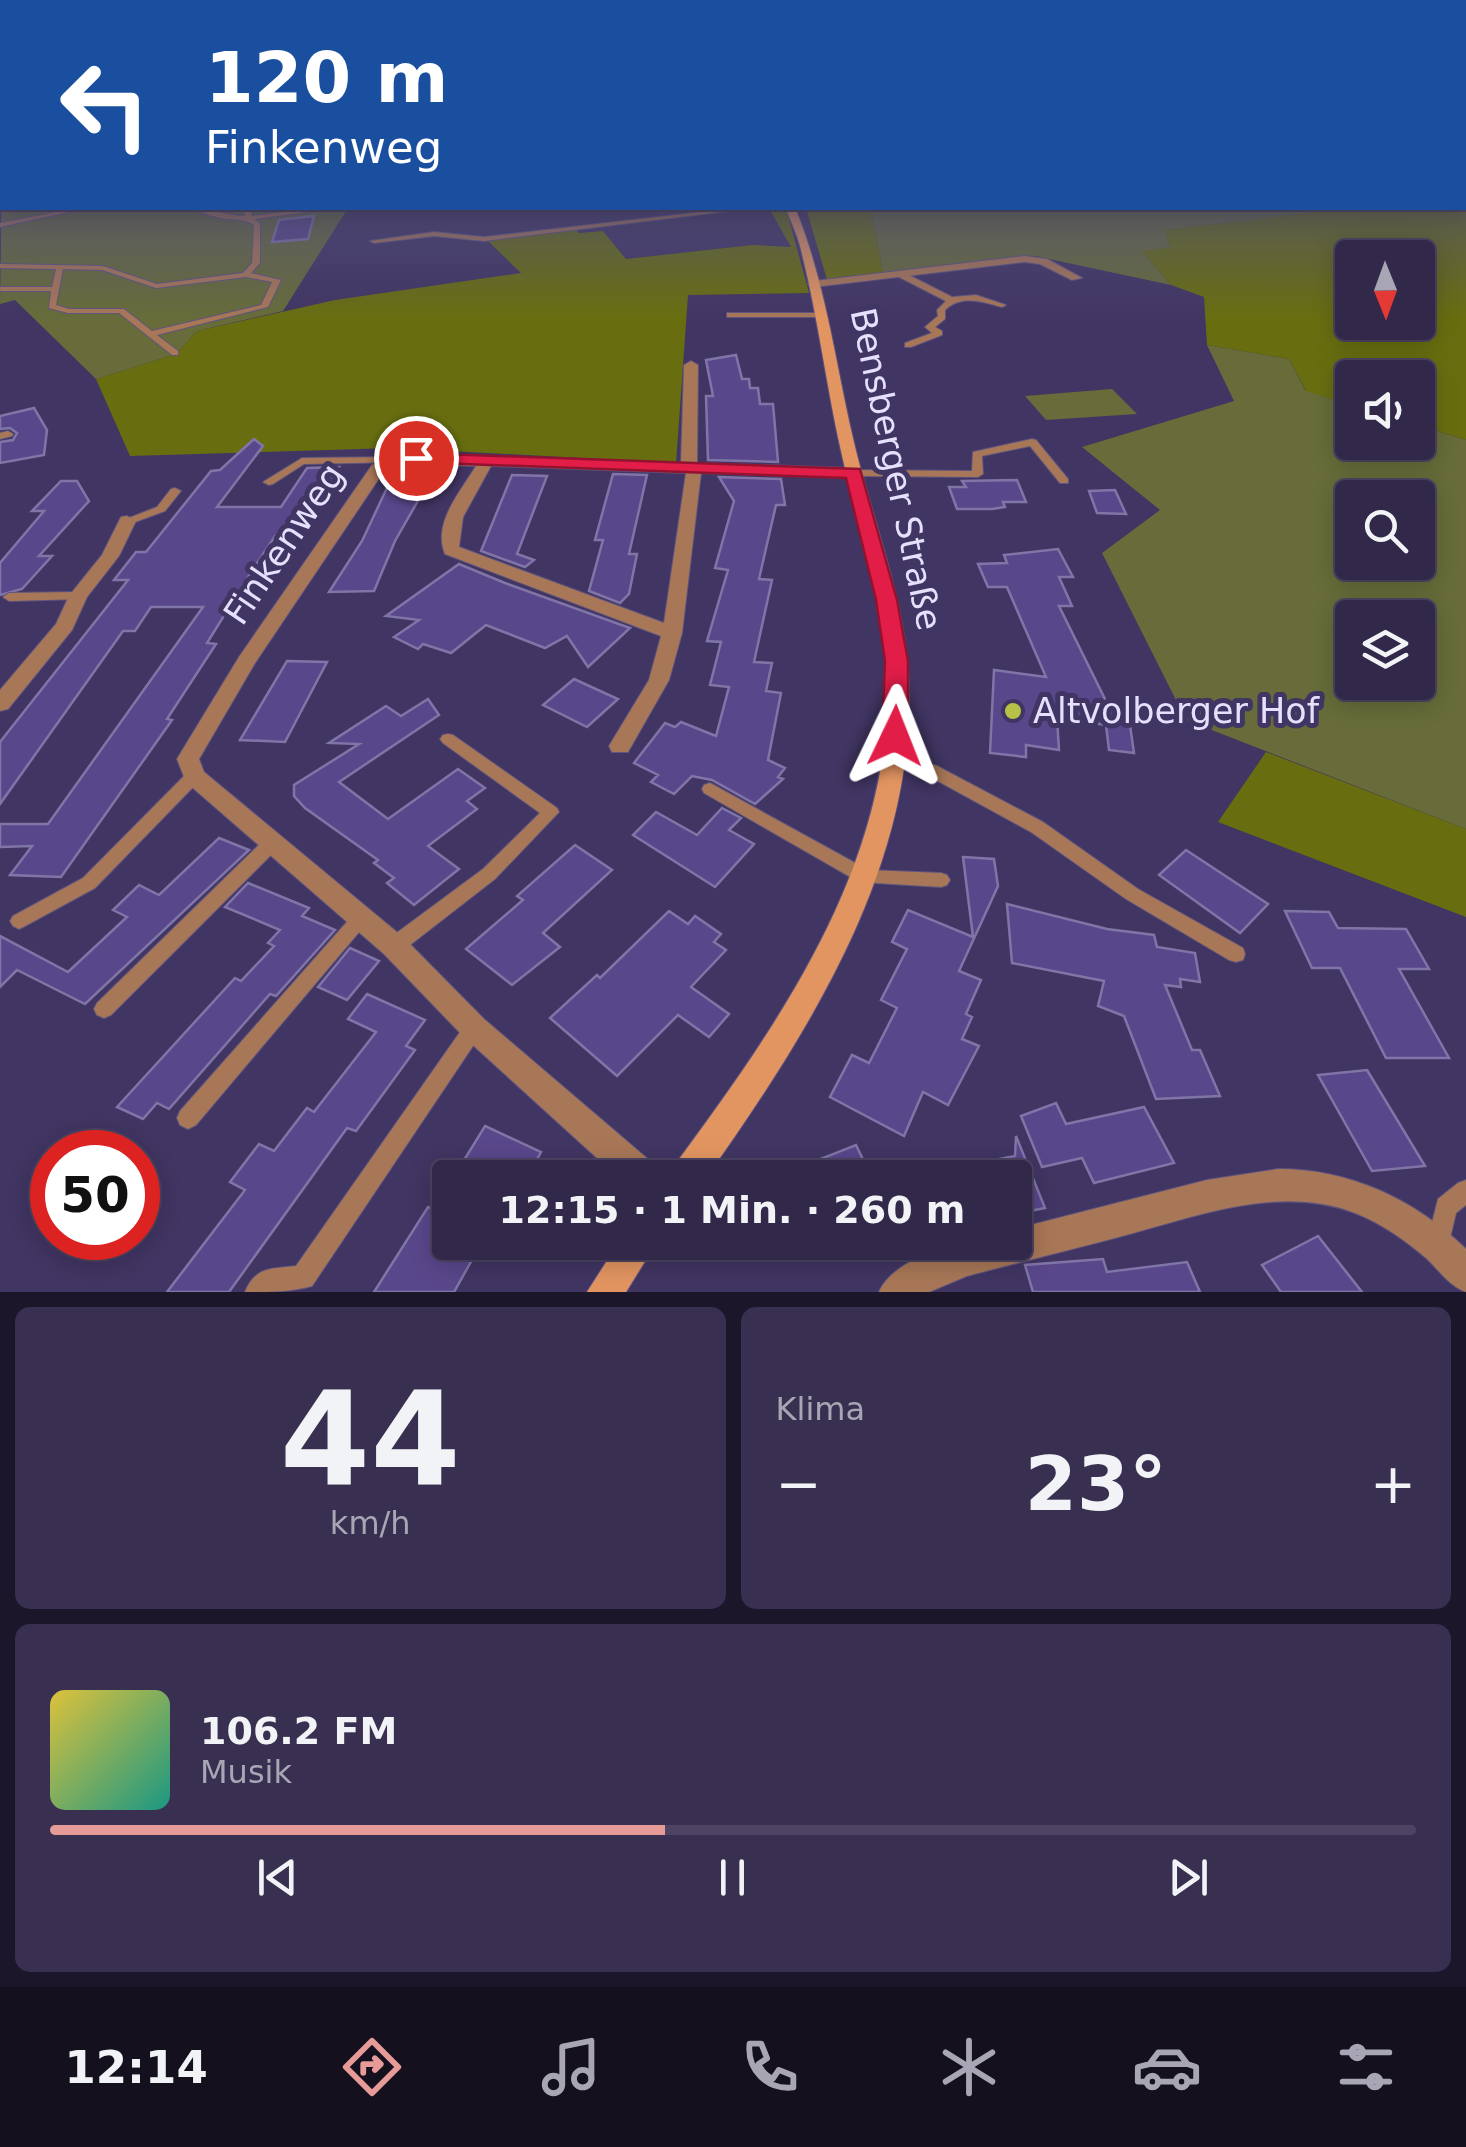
<!DOCTYPE html>
<html lang="de">
<meta charset="utf-8">
<style>
body{margin:0;font-family:"DejaVu Sans",sans-serif;background:#393051;color:#f1f3f6;height:100vh;display:flex;flex-direction:column;font-size:38px;white-space:nowrap}
*{box-sizing:border-box;margin:0}
p{font-size:32px;color:#a8a6b5}
.icon{flex:none;width:55px;height:55px;fill:none;stroke:currentColor;stroke-width:2;stroke-linecap:round;stroke-linejoin:round}
.map{position:relative;height:1292px;overflow:hidden}
.panel{display:flex;flex-direction:column;gap:15px;padding:15px;background:#1b1629;flex:1}
.panel>*{flex:none}
.guide{position:absolute;left:0px;top:0px;width:1468px;height:210px;box-shadow:0 5px 25px #0003,0 0 0 2px #4c4462;background:#1a4fa0;color:#fff;overflow:hidden}
.needle{width:65px;rotate:179deg}
.controls{position:absolute;left:1335px;top:240px;display:grid;gap:20px}
.controls a{display:grid;place-items:center;width:100px;height:100px;border-radius:10px;background:#31284a;box-shadow:0 5px 25px #0003,0 0 0 2px #4c4462;font-size:50px}
.speed{position:absolute;left:30px;top:1130px;display:flex;gap:20px;font-size:50px;font-weight:700;text-align:center}
.speed>*{display:grid;place-content:center;width:130px;height:130px;border-radius:50%;background:#31284a;box-shadow:0 5px 25px #0003,0 0 0 2px #4c4462;line-height:1}
.speed .limit{border:15px solid #d22;background:#fff;color:#111}
.pin{position:absolute;display:grid;place-items:center;width:85px;height:85px;color:#fff;margin:-42px;border:5px solid #fff;border-radius:50%;box-shadow:0 2px 10px #0007}
.me{position:absolute;width:110px;margin:-55px;rotate:2deg;stroke-linejoin:round;filter:drop-shadow(0 0 8px #0008)}
.turn{display:flex;align-items:center;gap:35px;height:210px;padding:0 40px;font-size:45px}
.turn .icon{width:130px;height:130px;stroke-width:2.5}
.turn b{display:block;font-size:70px;line-height:85px}
.big{font-size:75px;font-weight:600;line-height:1.1}
.panel .card{flex:1;display:flex;flex-direction:column;justify-content:center;gap:15px;min-width:0;padding:0 35px;border-radius:15px;background:#393051}
.panel .dial{align-items:center;gap:0}
.dial b{font-size:130px;line-height:1}
.song{display:flex;align-items:center;gap:30px}
.cover{width:120px;height:120px;border-radius:15px;background:linear-gradient(135deg,hsl(50 70% 55%),hsl(170 70% 35%))}
.played{height:10px;border-radius:5px;background:linear-gradient(90deg,#e69b98 45%,#4c4462 45%)}
.keys{display:flex;justify-content:space-around;direction:ltr}
.heat{display:flex;justify-content:space-between;align-items:center;font-size:55px;direction:ltr}
.panel .tiles{flex:1;display:grid;gap:15px;grid-template-columns:1fr 1fr}
.card:last-child{grid-column:span 2}
.trip{position:absolute;left:432px;top:1160px;width:600px;height:100px;border-radius:10px;background:#31284a;box-shadow:0 5px 25px #0003,0 0 0 2px #4c4462;font-weight:600;line-height:100px;text-align:center}
.tabs{display:flex;height:160px;justify-content:space-around;align-items:center;background:#14101e;color:#a8a6b5}
.tabs .icon{width:70px;height:70px}
.tabs .current{color:#e69b98}
.tabs b{font-size:45px;color:#f1f3f6}
.map>svg:first-child{display:block}
</style>
<div class="map">
<svg width="1466" height="1292" viewBox="0 0 1466 1292">
<rect width="100%" height="100%" fill="#413563"/>
<g fill="#676c3a" fill-rule="evenodd">
<polygon points="2,177 2,208 348,208 283,311 197,331 176,354 96,379 15,300 0,304"/>
<polygon points="870,208 1465,208 1466,264 1358,208 1166,230 1170,249 1143,252 1171,285 1035,256 884,278"/>
<path d="M1207 345 1289 359 1305 390 1352 405V442H1418V425L1466 440V829L1186 720 1102 553 1160 510 1082 447 1234 401ZM1352 498H1418V562H1352ZM1352 618H1418V682H1352Z"/>
<polygon points="1112,389 1137,414 1046,420 1025,396"/>
</g>
<g fill="#686e10" fill-rule="evenodd">
<path d="M1466 138V440L1418 425V378H1352V405L1306 391 1289 359 1207 345 1204 297 1171 285 1142 251 1170 248 1165 230 1352 208H1465ZM1352 258H1418V322H1352Z"/>
<polygon points="806,208 870,208 884,278 828,283"/>
<polygon points="770,210 787,212 809,293 688,295 676,463 393,448 130,456 96,379 176,354 197,331 335,300 521,273 487,240 575,229 579,233 603,231 626,259 752,245 791,247"/>
<polygon points="1266,752 1466,829 1466,917 1218,822"/>
</g>
<g fill="#59478b" stroke="#8075a7" stroke-width="2.5">
<polygon points="314,216 308,239 272,242 279,220"/>
<polygon points="736,355 742,379 749,379 750,388 758,388 760,404 773,404 778,462 708,460 706,396 713,396 706,360"/>
<polygon points="34,408 47,430 44,455 0,463 0,442 13,440 17,433 10,428 0,429 0,416"/>
<polygon points="254,439 263,446 217,507 281,507 307,468 339,467 297,530 275,536 248,577 207,643 216,644 167,719 172,720 61,877 10,875 32,846 0,847 0,824 48,824 203,607 151,607 135,631 123,631 0,804 0,742 128,580 114,580 136,552 146,552 211,471 220,470"/>
<polygon points="435,471 395,541 374,591 329,592 362,541 394,473"/>
<polygon points="613,474 647,475 629,554 637,554 629,594 620,603 589,591 603,540 595,540"/>
<polygon points="512,475 547,476 517,554 534,560 525,567 481,551"/>
<polygon points="719,477 781,479 785,505 776,505 759,579 772,580 754,662 772,663 766,691 781,693 768,760 785,768 778,777 783,779 755,804 712,780 692,776 674,794 651,782 658,775 634,763 665,723 675,727 681,722 716,736 729,687 710,685 721,642 707,641 728,570 715,568 734,501"/>
<polygon points="1017,480 1026,502 1003,502 1005,507 992,509 957,509 949,487 966,487 962,481"/>
<polygon points="61,481 77,481 89,501 39,556 52,556 22,589 0,595 0,563 44,511 32,511"/>
<polygon points="1115,490 1126,514 1097,513 1089,491"/>
<polygon points="1058,549 1073,577 1059,577 1072,606 1059,606 1106,701 1127,704 1134,753 1109,750 1106,725 1057,718 1059,750 1026,745 1026,757 990,753 994,670 1046,677 1007,587 988,587 978,564 1007,563 1004,555"/>
<polygon points="459,564 505,583 630,628 588,667 567,636 545,648 486,625 451,653 423,644 418,649 394,637 419,620 386,616"/>
<polygon points="287,661 327,662 285,742 240,740"/>
<polygon points="574,679 618,699 587,727 543,705"/>
<polygon points="428,699 439,715 339,782 388,819 458,769 485,788 467,801 477,809 428,846 459,869 414,905 387,883 394,878 374,863 378,860 305,808 294,796 294,785 359,744 329,743 386,706 401,716"/>
<polygon points="722,808 741,818 729,830 754,844 715,887 633,835 656,812 697,835"/>
<polygon points="219,838 249,850 85,1004 17,970 0,987 0,936 68,972 127,917 113,910 139,885 159,895"/>
<polygon points="575,845 612,870 543,933 560,947 512,985 466,949 523,900 517,896"/>
<polygon points="1186,850 1268,904 1240,933 1159,875"/>
<polygon points="963,857 994,859 998,886 959,971 981,980 966,1014 972,1017 962,1039 979,1046 948,1105 923,1092 904,1136 830,1097 852,1055 869,1063 897,1008 881,1000 907,949 892,942 908,910 973,937"/>
<polygon points="248,883 309,908 302,916 335,930 276,996 270,994 169,1109 157,1103 143,1119 117,1107 235,978 241,981 274,946 268,943 280,930 225,907"/>
<polygon points="1007,904 1107,929 1154,935 1157,947 1195,953 1200,982 1180,979 1181,987 1165,985 1192,1050 1200,1050 1220,1096 1156,1099 1124,1016 1098,1006 1104,981 1012,963"/>
<polygon points="669,911 688,924 695,916 721,934 714,942 726,950 691,987 729,1014 709,1037 678,1015 617,1076 550,1018 597,975 600,978"/>
<polygon points="1285,911 1329,912 1338,928 1406,929 1429,969 1399,969 1449,1058 1386,1058 1340,968 1312,968"/>
<polygon points="350,948 379,961 347,1000 318,987"/>
<polygon points="367,994 425,1020 406,1046 415,1050 356,1131 347,1128 229,1292 167,1292 245,1190 230,1182 259,1144 274,1151 307,1108 314,1112 376,1032 348,1019"/>
<polygon points="1367,1070 1425,1166 1372,1171 1318,1075"/>
<polygon points="1056,1103 1066,1124 1144,1107 1174,1163 1094,1183 1082,1158 1042,1167 1021,1116"/>
<polygon points="485,1126 541,1152 527,1178 453,1178"/>
<polygon points="1016,1136 1045,1208 1015,1214 1015,1178 959,1178 958,1167 1015,1156"/>
<polygon points="856,1145 872,1178 777,1178 777,1176"/>
<polygon points="450,1182 450,1242 482,1242 454,1292 374,1292 428,1207 433,1209"/>
<polygon points="1318,1236 1362,1292 1281,1292 1262,1265"/>
<polygon points="1103,1259 1107,1272 1187,1262 1200,1292 1033,1292 1025,1265"/>
</g>
<g fill="none" stroke-linecap="round" stroke-linejoin="round">
<g stroke="#5f547f" stroke-width="2">
<g id="lane">
<polygon points="77,208 87,208 0,227 0,223"/>
<path d="M192 208C207 207 226 216 245 216L244 208H250L252 216 308 209V208H314V211L255 219 260 224V263L251 273 281 280 268 307 157 335 178 351V355H172L119 313H68L49 308 51 291H0V287H52L56 269 0 268V264L103 266 157 284 243 273 252 263 254 225C244 219 238 220 227 219 214 217 203 214 192 208ZM63 269 102 270 156 288 246 277 272 282 261 305 152 331 124 309H69L56 305Z"/>
<polygon points="737,208 753,208 484,241 434,236 374,243 370,241 434,232 484,237"/>
<path d="M897 272H903L952 297 976 295 1006 305 1002 307C982 302 962 294 945 310V319L935 327 942 331V335L911 347H905V343L932 333 925 327 938 316 937 310 946 301 897 276Z"/>
<polygon points="727,313 821,313 825,315 821,317 727,317"/>
<polygon points="8,431 13,434 12,436 0,439 0,433"/>
<polygon points="1032,439 1036,440 1068,479 1068,483 1060,483 1030,446 982,456 983,474 978,477 854,476 849,473 854,470 972,471 973,452"/>
<polygon points="398,457 403,460 402,462 304,464 273,484 269,485 263,482 302,458"/>
<polygon points="175,488 181,491 165,511 127,525 121,521 157,507 171,489"/>
<polygon points="78,592 84,596 83,599 9,601 3,597 9,593"/>
<polygon points="448,734 453,735 557,808 559,812 495,879 401,952 394,954 387,952 385,946 387,940 483,869 540,813 443,743 440,739 443,735"/>
<polygon points="894,751 937,766 1043,822 1138,889 1243,948 1245,954 1243,960 1236,962 1229,960 1126,899 1031,832 925,774 888,761 886,757 888,753"/>
<polygon points="194,770 200,772 202,776 200,780 95,888 25,926 19,929 13,926 10,921 13,916 83,878 188,772"/>
<polygon points="710,783 868,870 941,873 947,875 950,880 947,885 941,887 859,882 704,793 702,789 704,785"/>
<polygon points="272,836 278,838 280,843 278,848 111,1015 104,1018 97,1015 94,1009 97,1003 266,838"/>
<polygon points="359,912 365,915 368,920 365,925 196,1125 188,1129 180,1125 177,1118 180,1111 353,915"/>
<path d="M474 1019 481 1022 484 1028 481 1034 312 1286C291 1292 267 1292 245 1292 256 1266 271 1269 296 1266L467 1022Z"/>
<polygon points="1466,1180 1466,1205 1456,1213 1447,1251 1439,1255 1431,1251 1427,1243 1438,1199 1458,1183"/>
</g>
</g>
<g stroke="#5f547f" stroke-width="2">
<g id="street">
<polygon points="1025,256 1047,259 1082,278 1072,280 1040,264 1025,262 814,287 808,284 814,281"/>
<path d="M691 361 698 365 697 463 854 468 862 473 854 478 701 473 682 633 669 680 628 752H612L609 746 649 680 661 636 445 554C432 523 461 491 476 466L416 464 384 471 255 663 199 759 204 772 404 938 484 1019 656 1166 660 1178H619L464 1037 384 954 186 782 177 759 239 657 372 465 416 454 681 463 684 365ZM491 466 686 473 664 623 459 547 463 517Z"/>
<polygon points="127,516 136,521 119,556 87,597 72,630 8,709 0,711 0,690 56,624 69,596 102,555 121,517"/>
<path d="M1278 1169C1350 1169 1414 1199 1466 1249V1292C1449 1286 1439 1270 1426 1258 1405 1240 1381 1223 1355 1213 1278 1183 1191 1218 1115 1238 1066 1251 1016 1263 967 1276L929 1292H879C890 1265 939 1246 967 1242 982 1241 999 1242 1015 1242V1229L1207 1180Z"/>
</g>
</g>
<g stroke="#5f547f" stroke-width="2">
<g id="secondary">
<path d="M786 208H795C827 285 836 370 856 451 873 519 899 587 907 657 926 851 812 1027 706 1178H670L674 1166C784 1017 899 854 887 659 882 588 856 520 841 451 826 385 818 316 801 250 798 235 790 221 786 208Z"/>
<polygon points="619,1242 657,1242 626,1292 587,1292"/>
</g>
</g>
<use href="#lane" fill="#a87757" fill-rule="evenodd"/>
<use href="#street" fill="#a87757" fill-rule="evenodd"/>
<use href="#secondary" fill="#e39561" fill-rule="evenodd"/>
</g>
<linearGradient id="sky" x2="0" y2="1"><stop stop-color="#241d36"/><stop offset="0.43" stop-color="#54517c"/><stop offset="1" stop-color="#54517c" stop-opacity="0"/></linearGradient>
<rect width="1466" height="319" fill="url(#sky)"/>
<polygon fill="#e11d48" stroke="#92132f" stroke-width="2.5" points="416,453 860,469 897,600 908,661 908,736 895,745 882,736 885,661 876,600 846,478 410,462 410,455"/>
<circle fill="#b7c148" stroke="#413563" stroke-width="4" cx="1013" cy="711" r="10"/>
<g text-anchor="middle" stroke-width="10" stroke-linejoin="round" paint-order="stroke">
<g font-size="35" fill="#e5e0fc" stroke="#413563">
<text transform="translate(896 469) rotate(78)" y="12">Bensberger Straße</text>
<text transform="translate(284 544) rotate(-56)" y="12">Finkenweg</text>
</g>
<g font-size="35" fill="#e5e0fc" stroke="#413563" text-anchor="start">
<text x="1033" y="723">Altvolberger Hof</text>
</g>
</g>
</svg>
<div class="controls">
<a><svg class="needle" viewBox="-14 -14 28 28"><path d="M0-13l5 13h-10z" fill="#e53935"/><path d="M0 13l5-13h-10z" fill="#a8a6b5"/></svg></a>
<a><svg class="icon" aria-label="sound" viewBox="0 0 24 24"><path d="M4 9h4l5-4v14l-5-4H4zM17 9q2 3 0 6"/></svg></a>
<a><svg class="icon" aria-label="search" viewBox="0 0 24 24"><circle cx="10" cy="10" r="6"/><path d="M15 15l6 6"/></svg></a>
<a><svg class="icon" aria-label="layers" viewBox="0 0 24 24"><path d="M12 4l9 5-9 5-9-5zM3 14l9 5 9-5"/></svg></a>
</div>
<div class="speed"><div class="limit">50</div></div>
<div class="pin" style="left:416px;top:458px;background:#d93025"><svg class="icon" aria-label="arrive" viewBox="0 0 24 24"><path d="M6 21V4h12l-3 4 3 4H6"/></svg></div>
<svg class="me" style="left:895px;top:736px" viewBox="-20 -20 40 40"><path d="M0-17L14 15 0 8-14 15z" fill="#e11d48" stroke="#fff" stroke-width="4"/></svg>
<div class="trip">12:15 · 1 Min. · 260 m</div>
<div class="guide">
<div class="turn"><svg class="icon" aria-label="left" viewBox="0 0 24 24"><path d="M17 20v-9H6M10 6l-5 5 5 5"/></svg><div><b>120 m</b>Finkenweg</div></div>
</div>
</div>
<section class="panel">
<div class="tiles">
<div class="card dial"><b>44</b><p>km/h</p></div>
<div class="card"><p>Klima</p>
<div class="heat"><a>−</a><b class="big">23°</b><a>+</a></div>
</div>
<div class="card">
<div class="song"><i class="cover"></i><div><b>106.2 FM</b><p>Musik</p></div></div>
<div class="played"></div>
<div class="keys"><svg class="icon" aria-label="previous" viewBox="0 0 24 24"><path d="M18 5L8 12l10 7zM5 5v14"/></svg><svg class="icon" aria-label="pause" viewBox="0 0 24 24"><path d="M8 5v14M16 5v14"/></svg><svg class="icon" aria-label="next" viewBox="0 0 24 24"><path d="M6 5l10 7-10 7zM19 5v14"/></svg></div>
</div>
</div>
</section>
<nav class="tabs">
<b>12:14</b>
<svg class="icon current" aria-label="directions" viewBox="0 0 24 24"><path d="M12 3l9 9-9 9-9-9zM9 14v-3h6M13 9l2 2-2 2"/></svg>
<svg class="icon" aria-label="music" viewBox="0 0 24 24"><path d="M9 18V5l10-2v13"/><circle cx="6" cy="18" r="3"/><circle cx="16" cy="16" r="3"/></svg>
<svg class="icon" aria-label="phone" viewBox="0 0 24 24"><path d="M5 4h4l2 5-3 2q2 4 5 5l2-3 5 2v4C11 20 4 13 5 4z"/></svg>
<svg class="icon" aria-label="climate" viewBox="0 0 24 24"><path d="M12 3v18M4 7l16 10M4 17L20 7"/></svg>
<svg class="icon" aria-label="car" viewBox="0 0 24 24"><path d="M5 17H2v-5l4-1 3-4h7l3 4 3 1v5h-3M9 17h6M6 11h13"/><circle cx="7" cy="17" r="2"/><circle cx="17" cy="17" r="2"/></svg>
<svg class="icon" aria-label="filters" viewBox="0 0 24 24"><path d="M4 7h16M4 17h16"/><circle cx="9" cy="7" r="2"/><circle cx="15" cy="17" r="2"/></svg>
</nav>
